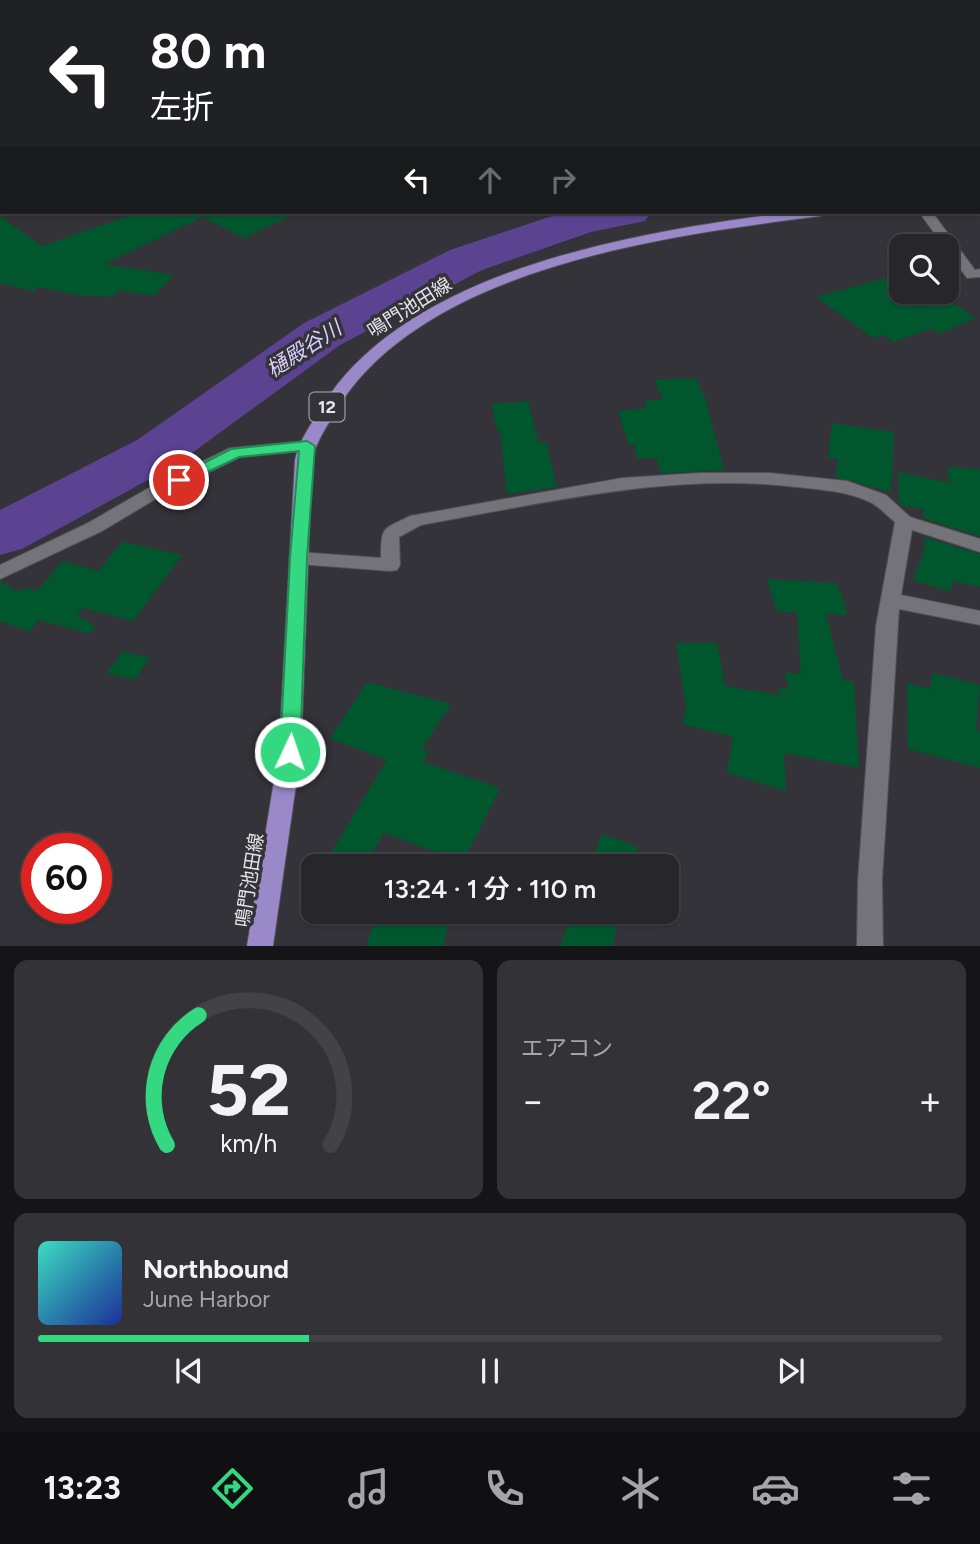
<!DOCTYPE html>
<html lang="ja">
<meta charset="utf-8">
<style>
body{margin:0;font-family:Figtree,"Noto Sans JP",sans-serif;background:#333237;color:#f1f3f6;height:100vh;display:flex;flex-direction:column;font-size:26px;white-space:nowrap}
*{box-sizing:border-box;margin:0}
p{font-size:23px;color:#a4a5a9}
.icon{flex:none;width:38px;height:38px;fill:none;stroke:currentColor;stroke-width:2;stroke-linecap:round;stroke-linejoin:round}
.map{position:relative;height:946px;overflow:hidden}
.panel{display:flex;flex-direction:column;gap:14px;padding:14px;background:#151518;flex:1}
.panel>*{flex:none}
.banner{position:absolute;left:0px;top:0px;width:980px;height:214px;box-shadow:0 2px 5px #0004,0 0 0 2px #434347;background:#202124;color:#fff;overflow:hidden}
.fabs{position:absolute;left:889px;top:234px;display:grid;gap:14px}
.fabs a{display:grid;place-items:center;width:70px;height:70px;border-radius:14px;background:#27262b;box-shadow:0 2px 5px #0004,0 0 0 2px #434347;font-size:35px}
.speed{position:absolute;left:21px;top:833px;display:flex;gap:14px;font-size:35px;font-weight:700;text-align:center}
.speed>*{display:grid;place-content:center;width:91px;height:91px;border-radius:50%;background:#27262b;box-shadow:0 2px 5px #0004,0 0 0 2px #434347;line-height:1}
.speed .limit{border:10px solid #d22;background:#fff;color:#111}
.pin{position:absolute;display:grid;place-items:center;width:60px;height:60px;color:#fff;margin:-30px;border:4px solid #fff;border-radius:50%;box-shadow:0 2px 7px #0007}
.me{position:absolute;width:77px;margin:-38px;rotate:3deg;stroke-linejoin:round;filter:drop-shadow(0 0 5px #0008)}
.turn{display:flex;align-items:center;gap:24px;height:147px;padding:0 35px;font-size:32px}
.turn .icon{width:91px;height:91px;stroke-width:2.5}
.turn b{display:block;font-size:49px;line-height:60px}
.lanes{display:flex;align-items:center;height:66px;padding:0 35px;background:#0003;justify-content:center;gap:35px;direction:ltr}
.lanes .off{opacity:.35}
.big{font-size:52px;font-weight:600;line-height:1.1}
.panel .widget{flex:1;display:flex;flex-direction:column;justify-content:center;gap:10px;min-width:0;padding:0 24px;border-radius:14px;background:#333237}
.panel .dial{align-items:center;gap:0}
.dial svg{height:182px;overflow:visible;fill:none;stroke:#434347;stroke-width:7;stroke-linecap:round;text-anchor:middle}
.dial text{fill:#f1f3f6;stroke:none}
.song{display:flex;align-items:center;gap:21px}
.cover{width:84px;height:84px;border-radius:10px;background:linear-gradient(135deg,hsl(170 70% 55%),hsl(230 70% 35%))}
.played{height:7px;border-radius:4px;background:linear-gradient(90deg,#34d881 30%,#434347 30%)}
.keys{display:flex;justify-content:space-around;direction:ltr}
.heat{display:flex;justify-content:space-between;align-items:center;font-size:38px;direction:ltr}
.panel .tiles{flex:1;display:grid;gap:14px;grid-template-columns:1fr 1fr}
.widget:last-child{grid-column:span 2}
.trip{position:absolute;left:301px;top:854px;width:378px;height:70px;border-radius:14px;background:#27262b;box-shadow:0 2px 5px #0004,0 0 0 2px #434347;font-weight:600;line-height:70px;text-align:center}
.tab-bar{display:flex;height:112px;justify-content:space-around;align-items:center;background:#100f11;color:#a4a5a9}
.tab-bar .icon{width:49px;height:49px}
.tab-bar .on{color:#34d881}
.tab-bar b{font-size:32px;color:#f1f3f6}
.map>svg:first-child{display:block}
</style>
<div class="map">
<svg width="980" height="946" viewBox="0 0 980 946">
<rect width="100%" height="100%" fill="#343339"/>
<polygon fill="#4b3e6e" points="0,0 590,0 2,2 2,40"/>
<g fill="none" stroke-linecap="round" stroke-linejoin="round">
<g fill="#5b4392" fill-rule="evenodd">
<polygon points="978,152 980,152 978,177"/>
<polygon points="564,212 652,212 645,221 591,232 482,270 340,345 177,464 22,549 0,555 0,510 137,440 304,323 450,250"/>
</g>
</g>
<g fill="#00572e">
<polygon points="140,212 299,212 244,238 203,217 104,264 174,275 154,296 118,290 113,297 76,295 39,287 33,291 0,283 0,216 42,246"/>
<polygon points="901,274 901,292 947,292 947,290 956,295 946,299 976,318 939,334 932,328 894,342 884,335 873,338 816,297"/>
<polygon points="696,378 706,401 724,470 661,473 656,458 637,459 635,444 629,445 618,411 647,408 645,400 663,400 655,380"/>
<polygon points="528,401 539,443 546,442 557,487 507,494 500,431 497,431 492,404"/>
<polygon points="832,423 894,432 891,492 835,477 838,459 828,458"/>
<polygon points="947,467 980,469 980,536 924,519 923,509 902,506 899,503 898,472 950,483"/>
<polygon points="924,537 980,554 980,587 953,581 950,591 913,580 925,548"/>
<polygon points="122,542 182,555 133,621 83,608 77,616 94,625 91,634 39,620 29,632 0,621 0,581 18,592 27,587 36,592 63,561 98,571"/>
<polygon points="767,579 837,583 848,615 826,614 843,681 854,681 859,768 784,753 786,791 727,773 733,737 682,724 686,709 676,643 717,643 725,686 780,695 779,688 789,689 785,673 801,674 797,612 777,612"/>
<polygon points="123,651 150,658 134,680 107,673"/>
<polygon points="933,673 980,685 976,730 980,731 980,768 908,749 907,683 930,689"/>
<polygon points="367,682 451,704 422,749 428,751 423,762 500,788 463,862 384,833 365,866 323,866 387,760 330,739"/>
<polygon points="602,834 638,847 633,866 590,866"/>
<polygon points="378,912 430,912 451,916 443,946 366,946"/>
<polygon points="572,912 621,912 612,946 560,946"/>
</g>
<g fill="none" stroke-linecap="round" stroke-linejoin="round">
<g stroke="#515055" stroke-width="2">
<g id="minor">
<rect x="692" y="0" width="10" height="2"/>
<rect x="795" y="0" width="10" height="2"/>
<rect x="901" y="0" width="10" height="2"/>
<rect x="978" y="91" width="2" height="6"/>
<polygon points="919,212 932,212 975,270 980,269 980,277 967,278"/>
<path d="M700 473H770L847 481 886 495 910 517 980 539V552L912 530 901 595 980 611V625L899 609 882 881 883 946H857L858 881 876 626 895 522C887 516 879 506 870 502 847 491 823 490 797 487 671 472 545 503 421 525L399 537 400 565 397 570 390 571 298 564 291 562 289 558 291 554 298 552 381 558C381 526 382 530 410 516L622 478Z"/>
</g>
</g>
<g stroke="#515055" stroke-width="2">
<polygon id="tertiary" points="307,441 316,446 313,450 240,457 164,494 102,531 0,579 0,565 88,523 152,486 230,448"/>
</g>
<g stroke="#515055" stroke-width="2">
<g id="primary">
<polygon points="980,188 980,196 978,197 978,189"/>
<path d="M792 212H828L821 216C669 235 421 267 335 412 326 428 316 442 312 460L301 750 273 946H247L279 750 295 460C299 440 311 425 321 408 406 268 642 231 792 212Z"/>
</g>
</g>
<use href="#minor" fill="#75737a" fill-rule="evenodd"/>
<use href="#tertiary" fill="#75737a" fill-rule="evenodd"/>
<use href="#primary" fill="#9a89c9" fill-rule="evenodd"/>
</g>
<polygon fill="#34d881" stroke="#228c54" stroke-width="2" points="307,441 315,446 307,558 300,752 297,757 290,760 282,757 280,752 290,558 299,451 239,457 184,483 179,484 171,480 231,449"/>
<g text-anchor="middle" stroke-width="7" stroke-linejoin="round" paint-order="stroke">
<rect fill="#343339" stroke="#b1b0b4" stroke-width="2" x="309.5" y="392.5" width="35" height="29" rx="5"/>
<g font-size="18" font-weight="bold" fill="#e6e5e9">
<text x="327" y="413">12</text>
</g>
<g font-size="19" fill="#e6e5e9" stroke="#343339">
<text transform="translate(409 307) rotate(-32)" y="7">鳴門池田線</text>
<text transform="translate(249 880) rotate(-81)" y="7">鳴門池田線</text>
</g>
<g font-size="21" font-style="italic" fill="#d9d0fc" stroke="#343339">
<text transform="translate(304 349) rotate(-33)" y="7">樋殿谷川</text>
</g>
</g>
</svg>
<div class="fabs">
<a><svg class="icon" aria-label="search" viewBox="0 0 24 24"><circle cx="10" cy="10" r="6"/><path d="M15 15l6 6"/></svg></a>
</div>
<div class="speed"><div class="limit">60</div></div>
<div class="pin" style="left:179px;top:480px;background:#d93025"><svg class="icon" aria-label="arrive" viewBox="0 0 24 24"><path d="M6 21V4h12l-3 4 3 4H6"/></svg></div>
<svg class="me" style="left:290px;top:752px" viewBox="-20 -20 40 40"><circle r="17" fill="#34d881" stroke="#fff" stroke-width="3"/><path d="M0-11L8 9 0 5-8 9z" fill="#fff"/></svg>
<div class="trip">13:24 · 1 分 · 110 m</div>
<div class="banner">
<div class="turn"><svg class="icon" aria-label="left" viewBox="0 0 24 24"><path d="M17 20v-9H6M10 6l-5 5 5 5"/></svg><div><b>80 m</b>左折</div></div>
<div class="lanes"><svg class="icon" aria-label="left" viewBox="0 0 24 24"><path d="M17 20v-9H6M10 6l-5 5 5 5"/></svg><svg class="icon off" aria-label="ahead" viewBox="0 0 24 24"><path d="M12 20V5M6 11l6-6 6 6"/></svg><svg class="icon off" aria-label="right" viewBox="0 0 24 24"><path d="M7 20v-9h11M14 6l5 5-5 5"/></svg></div>
</div>
</div>
<section class="panel">
<div class="tiles">
<div class="widget dial"><svg viewBox="0 0 100 80">
<path d="M14 69A42 42 0 1 1 86 69"/>
<path d="M14 69A42 42 0 0 1 28 12" stroke="#34d881"/>
<text x="50" y="56" font-size="32" font-weight="700">52</text>
<text x="50" y="72" font-size="11">km/h</text>
</svg></div>
<div class="widget"><p>エアコン</p>
<div class="heat"><a>−</a><b class="big">22°</b><a>+</a></div>
</div>
<div class="widget">
<div class="song"><i class="cover"></i><div><b>Northbound</b><p>June Harbor</p></div></div>
<div class="played"></div>
<div class="keys"><svg class="icon" aria-label="previous" viewBox="0 0 24 24"><path d="M18 5L8 12l10 7zM5 5v14"/></svg><svg class="icon" aria-label="pause" viewBox="0 0 24 24"><path d="M8 5v14M16 5v14"/></svg><svg class="icon" aria-label="next" viewBox="0 0 24 24"><path d="M6 5l10 7-10 7zM19 5v14"/></svg></div>
</div>
</div>
</section>
<nav class="tab-bar">
<b>13:23</b>
<svg class="icon on" aria-label="directions" viewBox="0 0 24 24"><path d="M12 3l9 9-9 9-9-9zM9 14v-3h6M13 9l2 2-2 2"/></svg>
<svg class="icon" aria-label="music" viewBox="0 0 24 24"><path d="M9 18V5l10-2v13"/><circle cx="6" cy="18" r="3"/><circle cx="16" cy="16" r="3"/></svg>
<svg class="icon" aria-label="phone" viewBox="0 0 24 24"><path d="M5 4h4l2 5-3 2q2 4 5 5l2-3 5 2v4C11 20 4 13 5 4z"/></svg>
<svg class="icon" aria-label="climate" viewBox="0 0 24 24"><path d="M12 3v18M4 7l16 10M4 17L20 7"/></svg>
<svg class="icon" aria-label="car" viewBox="0 0 24 24"><path d="M5 17H2v-5l4-1 3-4h7l3 4 3 1v5h-3M9 17h6M6 11h13"/><circle cx="7" cy="17" r="2"/><circle cx="17" cy="17" r="2"/></svg>
<svg class="icon" aria-label="filters" viewBox="0 0 24 24"><path d="M4 7h16M4 17h16"/><circle cx="9" cy="7" r="2"/><circle cx="15" cy="17" r="2"/></svg>
</nav>
